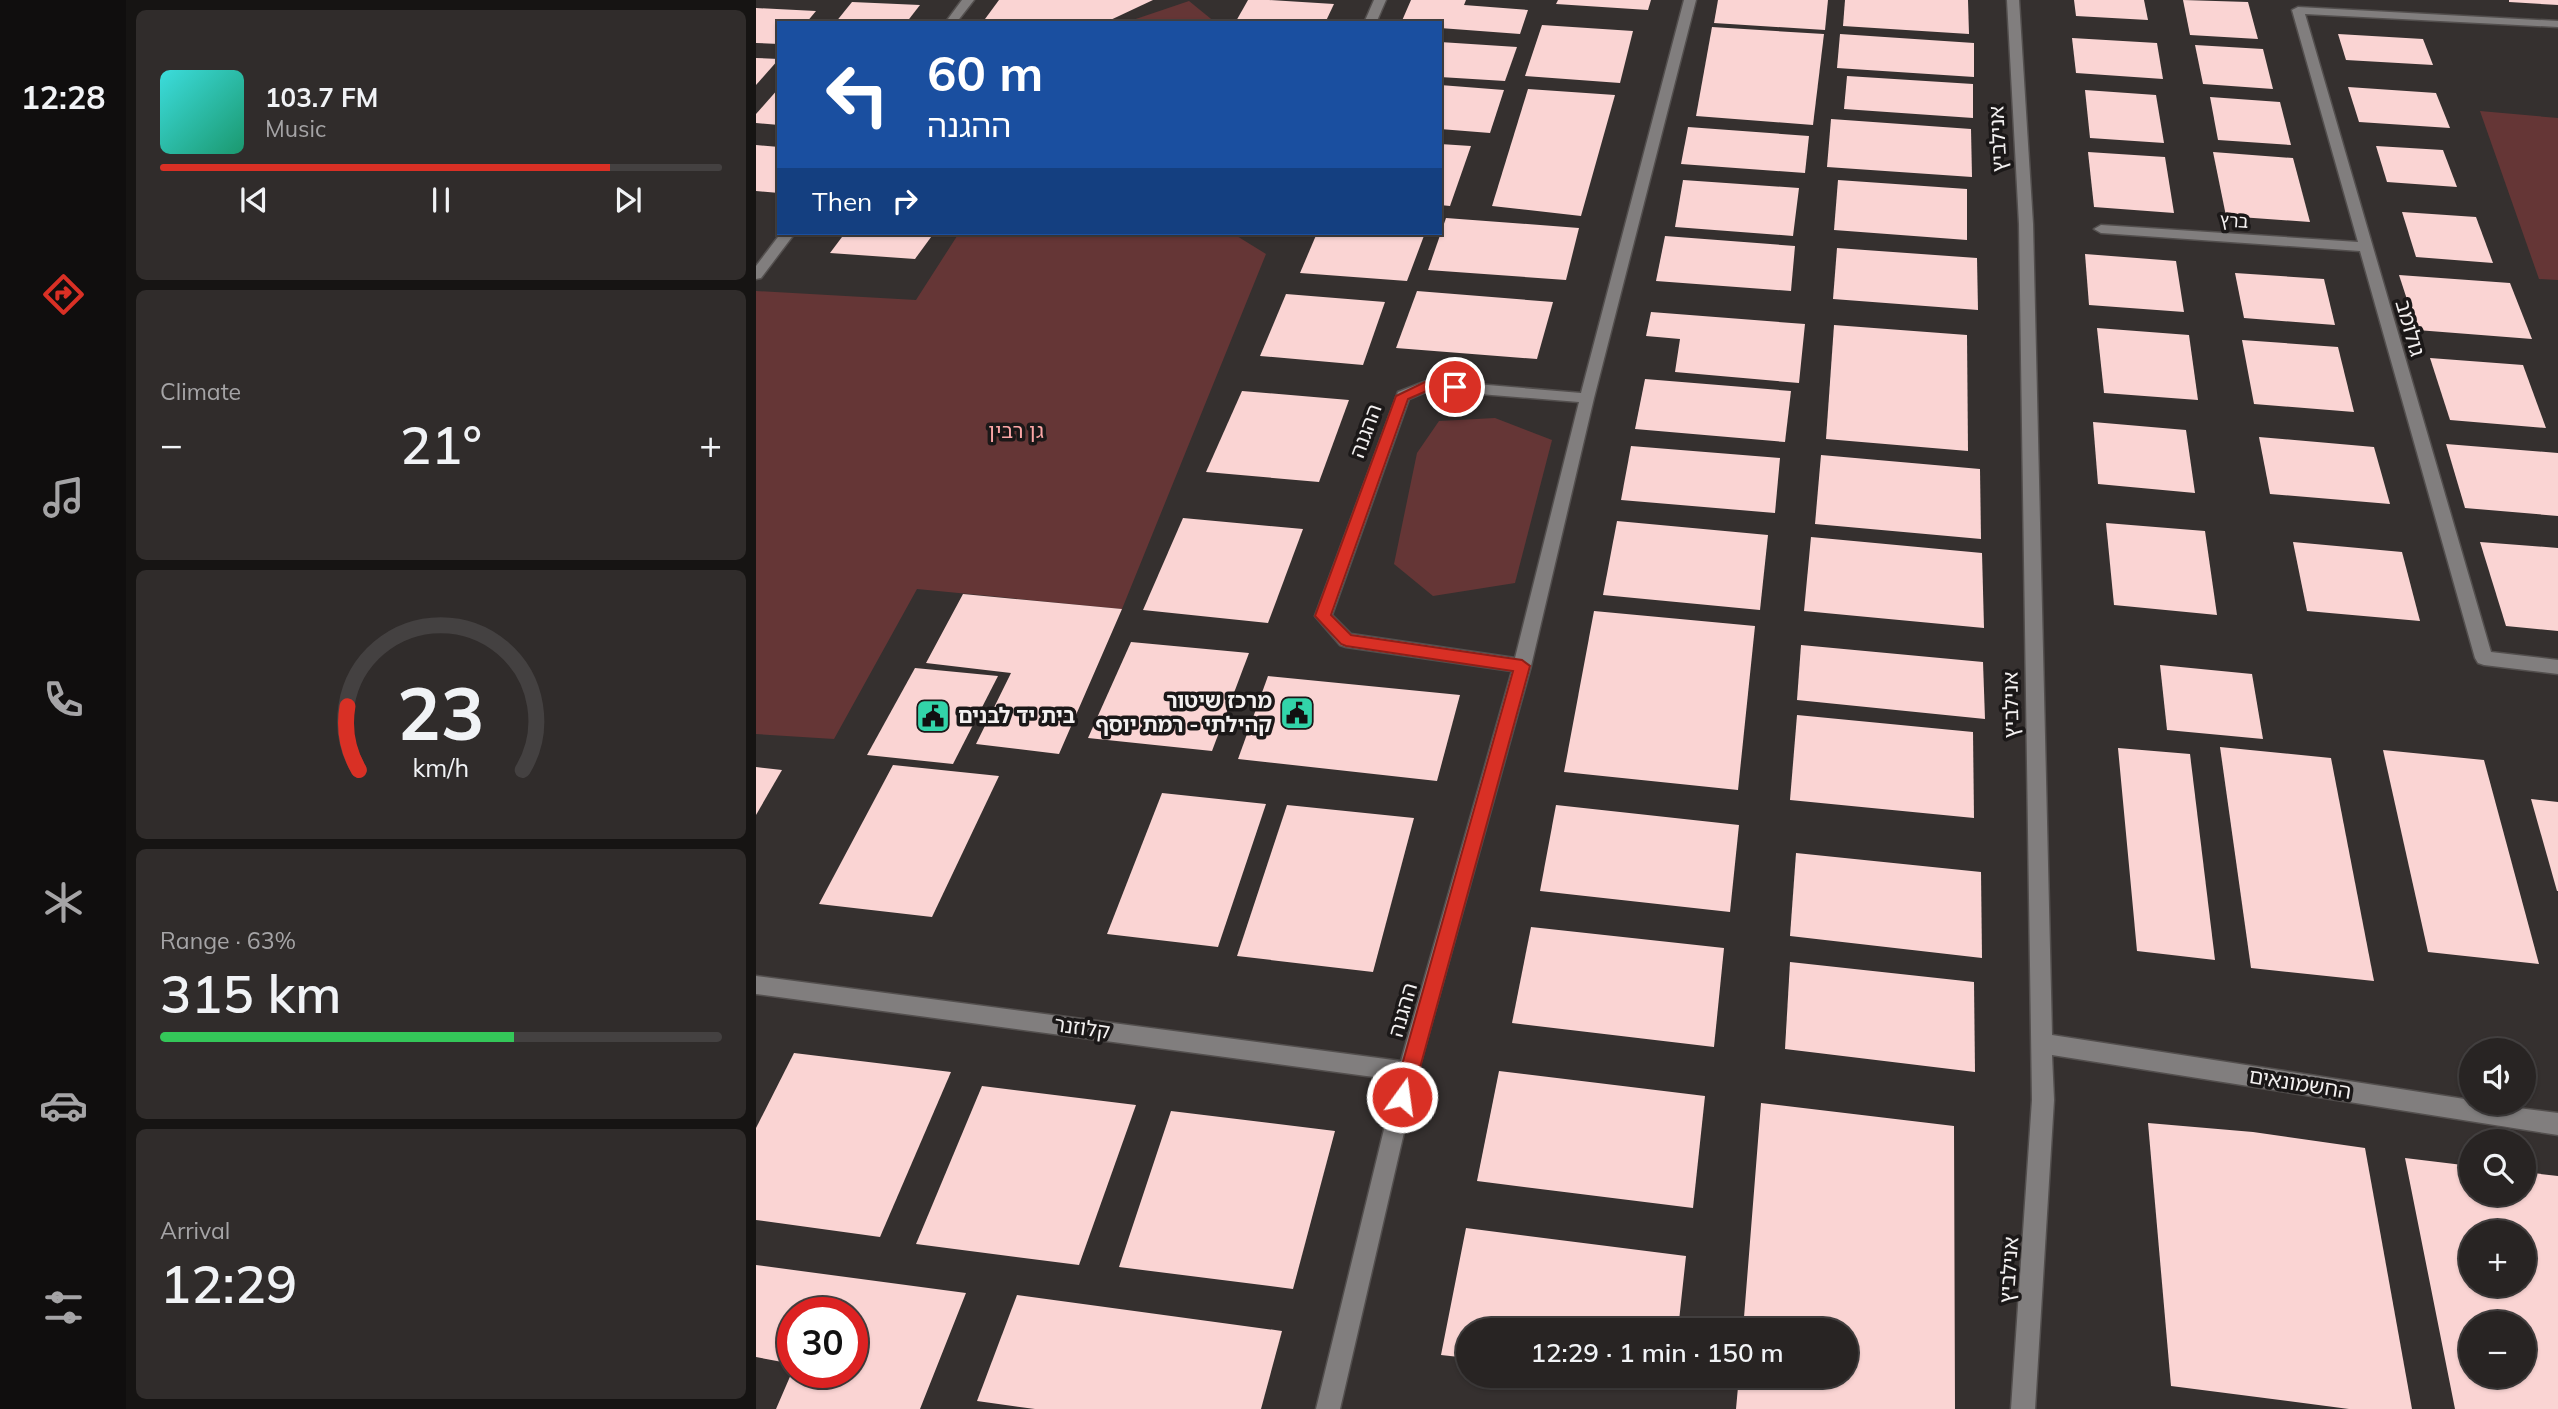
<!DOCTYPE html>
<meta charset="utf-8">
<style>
body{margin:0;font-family:Mulish,"Noto Sans Hebrew",sans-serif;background:#302c2b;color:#f1f3f6;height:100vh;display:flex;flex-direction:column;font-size:26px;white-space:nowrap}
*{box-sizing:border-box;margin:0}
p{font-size:23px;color:#a5a4a6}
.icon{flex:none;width:38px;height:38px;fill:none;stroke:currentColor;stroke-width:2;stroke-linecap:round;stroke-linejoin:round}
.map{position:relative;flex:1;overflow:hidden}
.drawer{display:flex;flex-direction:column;gap:10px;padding:10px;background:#161413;width:630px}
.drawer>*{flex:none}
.guide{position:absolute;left:21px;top:21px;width:665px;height:214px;border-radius:0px;box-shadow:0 2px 5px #0004,0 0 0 2px #444141;background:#1a4fa0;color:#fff;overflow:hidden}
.controls{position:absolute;left:1703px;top:1038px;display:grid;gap:14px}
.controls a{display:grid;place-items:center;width:77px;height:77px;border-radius:50%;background:#282423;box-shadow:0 2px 5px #0004,0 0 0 2px #444141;font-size:35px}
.speed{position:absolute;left:21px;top:1297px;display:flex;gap:14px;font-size:35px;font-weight:700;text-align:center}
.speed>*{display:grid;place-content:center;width:91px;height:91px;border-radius:50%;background:#282423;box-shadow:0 2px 5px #0004,0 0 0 2px #444141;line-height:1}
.speed .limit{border:10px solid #d22;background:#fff;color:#111}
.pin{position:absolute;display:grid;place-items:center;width:60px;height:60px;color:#fff;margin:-30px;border:4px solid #fff;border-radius:50%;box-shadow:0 2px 7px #0007}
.me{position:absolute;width:77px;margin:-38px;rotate:14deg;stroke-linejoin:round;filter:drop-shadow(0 0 5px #0008)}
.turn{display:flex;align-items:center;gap:24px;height:147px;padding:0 35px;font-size:32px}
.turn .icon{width:91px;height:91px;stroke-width:2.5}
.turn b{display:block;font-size:49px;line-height:60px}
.then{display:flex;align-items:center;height:66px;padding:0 35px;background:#0003;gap:14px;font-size:26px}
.big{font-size:52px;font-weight:600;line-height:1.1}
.drawer .card{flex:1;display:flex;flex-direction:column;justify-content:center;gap:10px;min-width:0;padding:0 24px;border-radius:10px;background:#302c2b}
.drawer .dial{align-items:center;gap:0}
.dial svg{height:182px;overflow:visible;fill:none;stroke:#444141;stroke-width:7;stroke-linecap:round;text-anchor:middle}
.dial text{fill:#f1f3f6;stroke:none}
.song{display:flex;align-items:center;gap:21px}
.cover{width:84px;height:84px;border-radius:10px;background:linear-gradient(135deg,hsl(180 70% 55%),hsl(160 70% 35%))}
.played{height:7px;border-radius:4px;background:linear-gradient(90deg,#d93025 80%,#444141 80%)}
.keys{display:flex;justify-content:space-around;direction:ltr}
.heat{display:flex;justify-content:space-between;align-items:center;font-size:38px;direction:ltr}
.charge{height:10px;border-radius:5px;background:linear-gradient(90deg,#34c759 63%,#444141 0)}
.trip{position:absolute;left:700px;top:1318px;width:402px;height:70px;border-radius:35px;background:#282423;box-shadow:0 2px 5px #0004,0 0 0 2px #444141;font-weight:600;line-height:70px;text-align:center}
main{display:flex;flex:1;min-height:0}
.tab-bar{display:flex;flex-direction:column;width:126px;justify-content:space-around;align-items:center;background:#100e0e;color:#a5a4a6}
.tab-bar .icon{width:49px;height:49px}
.tab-bar .on{color:#d93025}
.tab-bar b{font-size:32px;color:#f1f3f6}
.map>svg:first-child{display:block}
</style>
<main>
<nav class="tab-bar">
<b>12:28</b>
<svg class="icon on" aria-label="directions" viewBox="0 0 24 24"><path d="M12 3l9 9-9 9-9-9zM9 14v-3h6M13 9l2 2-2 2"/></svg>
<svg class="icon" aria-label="music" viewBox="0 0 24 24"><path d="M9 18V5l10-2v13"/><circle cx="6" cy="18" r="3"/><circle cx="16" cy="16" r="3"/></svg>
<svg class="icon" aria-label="phone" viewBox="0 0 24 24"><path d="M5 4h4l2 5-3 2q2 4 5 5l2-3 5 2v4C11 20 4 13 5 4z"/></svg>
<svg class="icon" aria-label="climate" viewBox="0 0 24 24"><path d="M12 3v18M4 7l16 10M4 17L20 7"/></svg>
<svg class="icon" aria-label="car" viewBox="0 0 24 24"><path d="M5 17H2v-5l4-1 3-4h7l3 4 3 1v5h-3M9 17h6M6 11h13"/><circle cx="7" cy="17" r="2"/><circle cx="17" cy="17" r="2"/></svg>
<svg class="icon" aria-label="filters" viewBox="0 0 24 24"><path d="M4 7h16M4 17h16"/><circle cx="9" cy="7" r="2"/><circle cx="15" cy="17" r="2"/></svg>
</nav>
<section class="drawer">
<div class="card">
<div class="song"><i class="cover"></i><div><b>103.7 FM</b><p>Music</p></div></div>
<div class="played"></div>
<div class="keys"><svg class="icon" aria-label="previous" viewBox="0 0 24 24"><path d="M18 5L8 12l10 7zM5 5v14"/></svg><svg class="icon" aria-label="pause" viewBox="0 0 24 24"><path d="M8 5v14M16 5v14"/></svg><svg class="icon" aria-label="next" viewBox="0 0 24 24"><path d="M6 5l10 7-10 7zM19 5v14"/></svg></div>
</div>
<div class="card"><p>Climate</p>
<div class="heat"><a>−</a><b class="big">21°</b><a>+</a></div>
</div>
<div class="card dial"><svg viewBox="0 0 100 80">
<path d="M14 69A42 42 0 1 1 86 69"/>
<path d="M14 69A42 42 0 0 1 9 41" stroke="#d93025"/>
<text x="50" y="56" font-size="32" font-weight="700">23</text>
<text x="50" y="72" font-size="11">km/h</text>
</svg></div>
<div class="card"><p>Range · 63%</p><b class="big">315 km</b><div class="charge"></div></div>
<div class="card"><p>Arrival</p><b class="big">12:29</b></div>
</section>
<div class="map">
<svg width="1802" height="1409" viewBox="0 0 1802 1409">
<rect width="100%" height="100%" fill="#35302f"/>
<g fill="#653636">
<polygon points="433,1 460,23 368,23"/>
<polygon points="1724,111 1802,118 1802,280 1783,279"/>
<polygon points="203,233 476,233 510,254 366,609 161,589 78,739 0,734 0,291 160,300"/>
<polygon points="739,418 796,440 759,583 677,596 638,564 661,453 683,421"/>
</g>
<g fill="#fad4d3" fill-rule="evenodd">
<polygon points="243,0 397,0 348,23 229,19"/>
<polygon points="492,0 513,0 578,4 569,23 479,23"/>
<polygon points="655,0 710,0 708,5 772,10 764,34 684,28 684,23 645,23"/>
<polygon points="802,0 895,0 892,10 800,4"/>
<polygon points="962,0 1072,0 1069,30 958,23"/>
<polygon points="1089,0 1212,0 1213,34 1087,26"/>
<polygon points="1318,0 1388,0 1392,20 1320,16"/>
<polygon points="1427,0 1492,2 1502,39 1434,35"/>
<polygon points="1753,0 1802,0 1802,5 1753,2"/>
<polygon points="96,2 164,5 150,23 79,23"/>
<polygon points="0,8 60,11 50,23 23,23 23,44 0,43"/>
<polygon points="786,25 877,31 864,83 769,76"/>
<polygon points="956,27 1068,34 1057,125 940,116"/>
<polygon points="1084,34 1218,43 1218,77 1081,68"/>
<polygon points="1582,34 1667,39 1677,65 1590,60"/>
<polygon points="1316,38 1401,43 1407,79 1320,73"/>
<polygon points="684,42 761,47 749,81 684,77"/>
<polygon points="1439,45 1507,49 1517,89 1447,84"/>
<polygon points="0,58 23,59 0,85"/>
<polygon points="1091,76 1217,84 1217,118 1088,109"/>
<polygon points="684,85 748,90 734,133 684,129"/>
<polygon points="1592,87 1680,93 1694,128 1603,122"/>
<polygon points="23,88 23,125 0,123 0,114"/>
<polygon points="772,89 859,95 825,216 736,206"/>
<polygon points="1329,90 1400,95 1408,143 1334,138"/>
<polygon points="1454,97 1524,102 1535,145 1462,140"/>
<polygon points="1075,119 1215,129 1216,177 1071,167"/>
<polygon points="932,127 1053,136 1049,173 925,164"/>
<polygon points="684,144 715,146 694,206 684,205"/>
<polygon points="0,145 23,147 23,193 0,191"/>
<polygon points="1620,146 1687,150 1701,187 1631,182"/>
<polygon points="1332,152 1409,157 1418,213 1338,207"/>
<polygon points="1457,152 1537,158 1554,222 1470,216"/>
<polygon points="927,180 1043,188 1037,236 919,227"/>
<polygon points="1082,180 1211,189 1211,240 1078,230"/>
<polygon points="1646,212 1720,217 1737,263 1660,257"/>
<polygon points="690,218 823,228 810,280 672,270"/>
<polygon points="89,233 178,233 159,259 74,253"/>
<polygon points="561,233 669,233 651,281 544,273"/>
<polygon points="909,236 1039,246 1035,291 900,281"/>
<polygon points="1081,248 1221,258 1222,310 1077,299"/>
<polygon points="1329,254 1420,261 1428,312 1333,305"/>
<polygon points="1479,273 1568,279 1579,325 1488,318"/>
<polygon points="1643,275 1754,283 1776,339 1661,330"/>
<polygon points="661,291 797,302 781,359 640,348"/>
<polygon points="530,294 629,302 607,365 504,356"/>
<polygon points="895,312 1049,324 1043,383 919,372 924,339 890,336"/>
<polygon points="1078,325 1211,335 1212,451 1070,439"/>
<polygon points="1341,328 1433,335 1442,400 1348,393"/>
<polygon points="1486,340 1582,347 1598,412 1498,404"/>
<polygon points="1674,358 1767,365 1790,428 1694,420"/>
<polygon points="889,379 1035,391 1029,442 879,429"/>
<polygon points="486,391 593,400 563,482 450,472"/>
<polygon points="1337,422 1430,430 1439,493 1342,484"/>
<polygon points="1503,437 1618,447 1634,504 1514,494"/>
<polygon points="1690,444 1802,453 1802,516 1709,508"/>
<polygon points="875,446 1024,458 1019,513 865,500"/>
<polygon points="1065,455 1224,469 1225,539 1059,524"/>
<polygon points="427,518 547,529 512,623 387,610"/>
<polygon points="861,521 1012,535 1004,610 847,595"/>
<polygon points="1350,523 1449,531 1461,615 1358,605"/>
<polygon points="1055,537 1226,553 1228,628 1048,611"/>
<polygon points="1537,542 1646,552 1664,621 1551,611"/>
<polygon points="1724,542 1802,548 1802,631 1750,626"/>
<polygon points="207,594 366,609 303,754 220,744 255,673 170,663"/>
<polygon points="838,611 999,626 982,790 808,772"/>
<polygon points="375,642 493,653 456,751 332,738"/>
<polygon points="1045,645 1227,662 1229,719 1041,700"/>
<polygon points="1404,665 1496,674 1507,739 1411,730"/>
<polygon points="159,668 242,676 197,764 111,755"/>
<polygon points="512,676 704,695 681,781 482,759"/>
<polygon points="1041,715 1217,732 1218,818 1034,800"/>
<polygon points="1464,747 1575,758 1618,981 1495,968"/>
<polygon points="1362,748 1434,754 1459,960 1381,951"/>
<polygon points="1627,750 1728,760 1783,964 1672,952"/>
<polygon points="137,765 243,776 176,917 63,904"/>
<polygon points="0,767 26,770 0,815"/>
<polygon points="406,793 510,804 462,947 351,934"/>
<polygon points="1775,799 1802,802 1802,891 1801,891"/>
<polygon points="531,805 658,818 617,972 481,956"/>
<polygon points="800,805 983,825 974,912 784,891"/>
<polygon points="1040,853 1225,872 1226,958 1034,936"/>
<polygon points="775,927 968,948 958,1047 756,1023"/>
<polygon points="1034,962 1218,982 1219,1072 1029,1049"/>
<polygon points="38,1053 195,1072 124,1237 0,1220 0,1128"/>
<polygon points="743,1071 949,1096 937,1208 721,1181"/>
<polygon points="226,1086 380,1105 323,1265 160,1244"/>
<polygon points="1005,1103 1198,1126 1199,1409 980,1409 983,1376 1090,1376 1090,1330 987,1330"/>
<polygon points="415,1111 579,1131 537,1289 363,1267"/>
<polygon points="1392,1123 1497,1132 1609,1148 1656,1409 1593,1409 1415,1386"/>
<path d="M1649 1158 1715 1166V1194H1768V1172L1802 1176V1409H1699ZM1715 1232H1768V1284H1715ZM1715 1323H1768V1376H1715Z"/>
<polygon points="710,1228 930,1256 922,1330 712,1330 712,1358 685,1355"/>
<polygon points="0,1265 210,1293 164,1409 20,1409 36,1372 96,1372 96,1312 37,1312 37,1364 0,1357"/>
<polygon points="261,1295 526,1331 505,1409 279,1409 221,1401"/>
<polygon points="856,1376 917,1376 916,1385"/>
</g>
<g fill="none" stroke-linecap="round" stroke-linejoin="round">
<g stroke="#534f4e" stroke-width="3">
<g id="minor">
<polygon points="206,0 218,0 200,23 189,23"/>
<polygon points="618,0 630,0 620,23 608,23"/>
<path d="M928 0H940L838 398 775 666 662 1072 584 1409H560L640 1080 0 994V976L645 1061 756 671 590 647 584 645 559 616 642 392 673 380 825 393ZM674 390 823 402 759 658 595 634 576 615 653 399Z"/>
<polygon points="1251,0 1263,0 1277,224 1296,1035 1715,1100 1715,1102 1802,1113 1802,1135 1296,1055 1298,1100 1279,1409 1255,1409 1276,1100 1263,224"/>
<polygon points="1542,7 1802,21 1802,27 1549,14 1735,652 1802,660 1802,674 1728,665 1722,663 1719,658 1604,251 1345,233 1338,229 1345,225 1602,242 1536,10"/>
<polygon points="25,233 39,233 5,278 0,279 0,266"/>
</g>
</g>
<use href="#minor" fill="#817e7e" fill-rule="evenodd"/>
</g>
<polygon fill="#d93025" stroke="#8d1f18" stroke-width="2" points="673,380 699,382 706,387 699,391 675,389 652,399 575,615 595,635 766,660 774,666 656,1097 653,1104 646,1107 639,1104 637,1097 757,671 590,646 585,644 559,616 640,396"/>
<defs>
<g id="civic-square" transform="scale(1.75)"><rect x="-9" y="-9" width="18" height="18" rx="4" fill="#32d4a9" stroke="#1b1818"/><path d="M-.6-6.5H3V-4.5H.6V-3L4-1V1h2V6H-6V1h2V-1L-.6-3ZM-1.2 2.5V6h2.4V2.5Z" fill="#111"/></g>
</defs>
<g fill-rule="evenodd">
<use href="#civic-square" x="541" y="713"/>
<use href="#civic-square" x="177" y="716"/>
</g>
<g text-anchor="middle" stroke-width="7" stroke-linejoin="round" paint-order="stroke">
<g font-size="18" fill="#f3f0f0" stroke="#1b1818">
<text transform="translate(1478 221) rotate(4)" y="6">ברץ</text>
</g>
<g font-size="21" fill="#f3f0f0" stroke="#1b1818">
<text transform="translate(1242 139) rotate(-93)" y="7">אנילביץ</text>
<text transform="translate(1654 328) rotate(74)" y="7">גולומב</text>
<text transform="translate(610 431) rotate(-70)" y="7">ההגנה</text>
<text transform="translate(1255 705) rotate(-91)" y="7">אנילביץ</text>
<text transform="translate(647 1010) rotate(-74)" y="7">ההגנה</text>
<text transform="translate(326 1028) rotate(8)" y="7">קלוזנר</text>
<text transform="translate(1544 1084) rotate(9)" y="7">החשמונאים</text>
<text transform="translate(1253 1270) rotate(-86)" y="7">אנילביץ</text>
</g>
<g font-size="21" fill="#fba6a6" stroke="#1b1818">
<text x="260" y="438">גן רבין</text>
</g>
<g font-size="21" font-weight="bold" fill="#f3f0f0" stroke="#1b1818" text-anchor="end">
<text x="516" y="708">מרכז שיטור<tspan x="516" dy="24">קהילתי - רמת יוסף</tspan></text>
<text x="202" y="723" text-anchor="start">בית יד לבנים</text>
</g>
</g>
</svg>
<div class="controls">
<a><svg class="icon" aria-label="sound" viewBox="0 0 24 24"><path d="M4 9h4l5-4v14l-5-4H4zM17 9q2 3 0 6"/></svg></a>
<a><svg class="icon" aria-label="search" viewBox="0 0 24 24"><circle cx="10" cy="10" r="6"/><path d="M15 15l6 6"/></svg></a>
<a>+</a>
<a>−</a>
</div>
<div class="speed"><div class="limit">30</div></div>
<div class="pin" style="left:699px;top:387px;background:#d93025"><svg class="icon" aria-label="arrive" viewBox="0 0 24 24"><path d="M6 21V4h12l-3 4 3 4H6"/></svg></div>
<svg class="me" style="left:646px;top:1097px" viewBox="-20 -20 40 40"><circle r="17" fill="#d93025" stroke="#fff" stroke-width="3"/><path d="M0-11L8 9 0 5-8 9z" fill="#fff"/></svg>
<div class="trip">12:29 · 1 min · 150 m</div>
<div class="guide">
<div class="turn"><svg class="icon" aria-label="left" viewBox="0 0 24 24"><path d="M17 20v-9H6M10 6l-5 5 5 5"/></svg><div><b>60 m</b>ההגנה</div></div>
<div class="then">Then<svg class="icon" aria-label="right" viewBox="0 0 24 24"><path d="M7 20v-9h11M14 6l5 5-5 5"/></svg></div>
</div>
</div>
</main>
